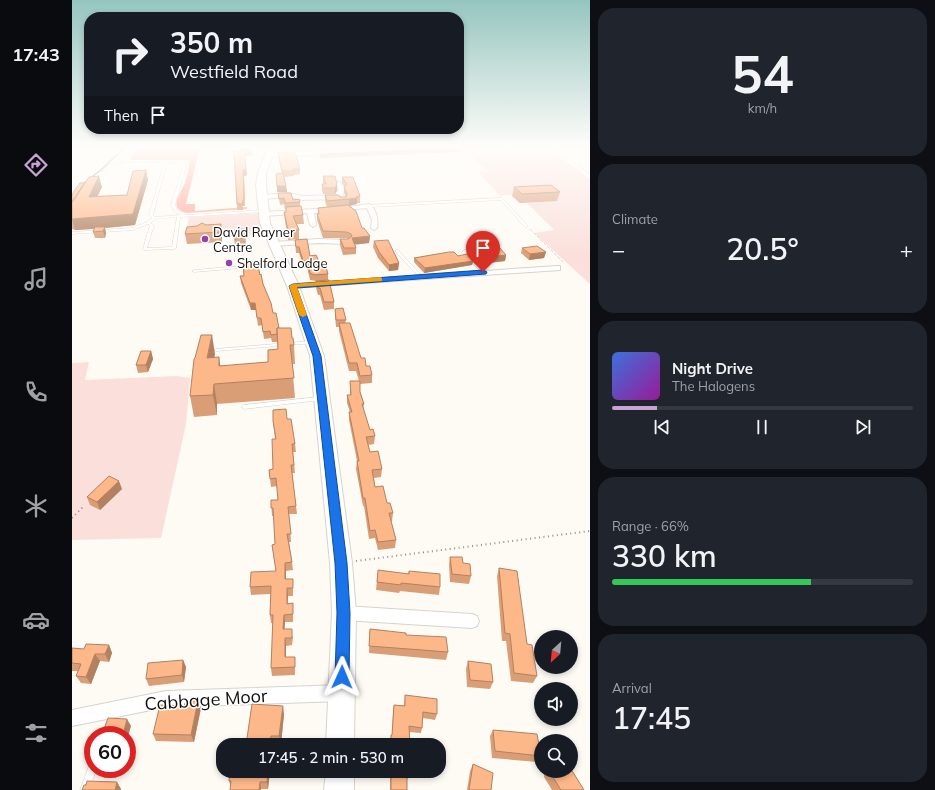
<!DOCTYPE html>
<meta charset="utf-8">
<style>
body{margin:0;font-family:Mulish,sans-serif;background:#20242c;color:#f1f3f6;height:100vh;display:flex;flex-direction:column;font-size:15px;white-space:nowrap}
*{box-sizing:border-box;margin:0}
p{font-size:13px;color:#9ea1a6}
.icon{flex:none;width:22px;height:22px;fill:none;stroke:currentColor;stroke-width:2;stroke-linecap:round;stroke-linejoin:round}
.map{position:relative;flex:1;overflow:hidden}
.details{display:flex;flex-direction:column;gap:8px;padding:8px;background:#0d0f14;width:345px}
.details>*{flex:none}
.banner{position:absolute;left:12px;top:12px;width:380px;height:122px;border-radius:16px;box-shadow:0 2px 6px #0003;background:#171b24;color:#f1f3f6;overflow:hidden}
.needle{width:26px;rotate:206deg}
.fabs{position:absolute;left:462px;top:630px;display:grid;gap:8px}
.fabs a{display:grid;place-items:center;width:44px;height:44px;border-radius:50%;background:#171b24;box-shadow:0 2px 6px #0003;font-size:20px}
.speed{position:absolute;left:12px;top:726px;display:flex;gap:8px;font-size:20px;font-weight:700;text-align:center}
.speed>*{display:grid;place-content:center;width:52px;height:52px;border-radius:50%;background:#171b24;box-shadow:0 2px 6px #0003;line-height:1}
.speed .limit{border:6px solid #d22;background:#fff;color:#111}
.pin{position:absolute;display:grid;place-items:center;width:34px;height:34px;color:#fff;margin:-41px -17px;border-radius:50% 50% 50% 0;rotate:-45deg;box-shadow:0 0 4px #0007}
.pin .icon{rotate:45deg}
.me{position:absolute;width:44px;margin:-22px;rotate:1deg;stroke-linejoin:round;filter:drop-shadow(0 0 3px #0008)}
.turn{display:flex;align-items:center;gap:14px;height:84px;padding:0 20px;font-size:18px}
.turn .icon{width:52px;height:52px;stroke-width:2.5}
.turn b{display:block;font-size:28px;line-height:34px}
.then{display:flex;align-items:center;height:38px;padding:0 20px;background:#0003;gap:8px;font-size:15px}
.big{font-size:30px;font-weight:600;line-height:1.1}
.details .tile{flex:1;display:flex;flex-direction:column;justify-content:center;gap:6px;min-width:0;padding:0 14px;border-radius:16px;background:#20242c}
.details .dial{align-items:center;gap:0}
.dial b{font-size:52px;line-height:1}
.song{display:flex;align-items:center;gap:12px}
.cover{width:48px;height:48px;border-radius:6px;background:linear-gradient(135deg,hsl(220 70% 55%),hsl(300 70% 35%))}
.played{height:4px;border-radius:2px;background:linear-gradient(90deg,#c8a2d5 15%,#363941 15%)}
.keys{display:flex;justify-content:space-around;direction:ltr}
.heat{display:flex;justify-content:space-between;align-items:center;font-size:22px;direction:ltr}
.charge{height:6px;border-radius:3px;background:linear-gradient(90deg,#34c759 66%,#363941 0)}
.trip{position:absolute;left:144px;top:738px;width:230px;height:40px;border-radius:16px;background:#171b24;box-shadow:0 2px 6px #0003;font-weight:600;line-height:40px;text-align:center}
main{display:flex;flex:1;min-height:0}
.tab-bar{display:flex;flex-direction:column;width:72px;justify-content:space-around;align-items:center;background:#090b0e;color:#9ea1a6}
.tab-bar .icon{width:28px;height:28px}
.tab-bar .active{color:#c8a2d5}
.tab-bar b{font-size:18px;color:#f1f3f6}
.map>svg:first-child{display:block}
</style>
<main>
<nav class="tab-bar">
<b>17:43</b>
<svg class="icon active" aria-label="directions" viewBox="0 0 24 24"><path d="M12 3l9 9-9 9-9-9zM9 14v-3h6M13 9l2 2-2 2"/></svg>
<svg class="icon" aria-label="music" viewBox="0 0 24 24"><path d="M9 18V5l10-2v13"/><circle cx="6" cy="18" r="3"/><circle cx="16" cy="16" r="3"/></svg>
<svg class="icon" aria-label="phone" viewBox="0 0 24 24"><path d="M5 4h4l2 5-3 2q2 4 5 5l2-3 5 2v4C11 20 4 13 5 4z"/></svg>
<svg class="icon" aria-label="climate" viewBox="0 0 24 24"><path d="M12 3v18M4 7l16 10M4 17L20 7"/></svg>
<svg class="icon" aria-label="car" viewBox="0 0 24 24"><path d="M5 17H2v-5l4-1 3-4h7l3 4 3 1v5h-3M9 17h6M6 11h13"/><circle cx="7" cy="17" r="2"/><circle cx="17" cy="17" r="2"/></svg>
<svg class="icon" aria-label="filters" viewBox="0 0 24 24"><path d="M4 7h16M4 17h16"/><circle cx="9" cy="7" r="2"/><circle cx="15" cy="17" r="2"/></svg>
</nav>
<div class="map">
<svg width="518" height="790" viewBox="0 0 518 790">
<rect width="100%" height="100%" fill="#fefbf5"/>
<g fill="#fadfda">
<polygon points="391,147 475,147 518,179 518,284 462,233 482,230 455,203 447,203 439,195 428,196 406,172 414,171"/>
<polygon points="188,213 192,234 113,237 117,217"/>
<polygon points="17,362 13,380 104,376 118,378 114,424 89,538 0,540 0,363"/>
</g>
<path fill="#fdaa9c" d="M65 147H128L114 204H123V211L175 207V209L115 213C94 208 110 193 114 180 116 174 117 167 118 160H58Z"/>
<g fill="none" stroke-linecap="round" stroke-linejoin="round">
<polyline stroke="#86a05f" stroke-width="1.5" points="9,185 29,170 53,147"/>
<g stroke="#d7d3cc" stroke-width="1">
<g id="service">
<path d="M56 153 58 154 54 160H90L94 163 115 162 103 205 105 210 114 215 192 210 194 211 192 212 108 217 104 248 102 249 72 250 71 249 78 225 76 224 61 230 0 234V232L60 228 75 222 80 218 77 215 92 164 89 162H53L40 166 24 181 22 180 38 164 51 161ZM112 164 99 205 103 212 110 215 83 217 81 215 94 165ZM105 217 100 247 75 248 82 225 78 223 83 219Z"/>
<polygon points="430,198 455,225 455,227 453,227 429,200 297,207 295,206 297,205"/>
<polygon points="324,250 326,250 349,275 349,277 347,277 324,252"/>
<polygon points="392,250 394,250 394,253 412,271 412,273 410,273 390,253"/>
<polygon points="209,259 210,259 210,261 181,267 122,272 120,271 122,270 181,265"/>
<polygon points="240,341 242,341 242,343 144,351 142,350 144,349"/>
<polygon points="247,397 250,399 249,400 172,409 169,407 172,405"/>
<polygon points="21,762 21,769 24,769 18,790 8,790 18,763"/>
</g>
</g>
<g stroke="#d7d3cc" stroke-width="2">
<g id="minor">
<polygon points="372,147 385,148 383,149 197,157 194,155 197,153"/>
<polygon points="264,182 268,182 273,190 270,193 274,201 273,202 269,202 267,199 231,200 216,197 190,199 187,197 190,195 216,193 231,196 265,195 264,193 267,190"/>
<path d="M297 204C304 208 307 220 305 228L302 230 299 228 300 220 295 208 242 213 244 225 241 227 238 225 235 213 192 216 189 214 192 212 277 207Z"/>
<polygon points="247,239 275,240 278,242 275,244 247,243 202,246 199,244 202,242"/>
<polygon points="485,266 488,266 488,270 221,288 217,286 221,284"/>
<polygon points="272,606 400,614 405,616 407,621 405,626 400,628 272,620 267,618 265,613 267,608"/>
<polygon points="270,685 276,687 278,693 276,699 270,701 94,707 0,726 0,710 94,691"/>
</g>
</g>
<g stroke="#d7d3cc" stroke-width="2">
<g id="primary">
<polygon points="197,147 205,147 194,172 194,185 198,223 227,286 252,356 280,563 284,613 282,745 254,745 260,613 258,563 238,356 215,286 188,223 184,185 186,172"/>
<polygon points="254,771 282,771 282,790 252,790"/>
</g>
</g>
<g stroke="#908e8a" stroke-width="1" stroke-dasharray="0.5 1.5" stroke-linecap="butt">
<polyline points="481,147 518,174"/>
<polyline points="458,229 491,262"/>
</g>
<g stroke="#908e8a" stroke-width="2" stroke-dasharray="1 3.5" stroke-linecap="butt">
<polyline points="0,518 11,507"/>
<polyline points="284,561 518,531"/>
</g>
<use href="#service" fill="#fff" fill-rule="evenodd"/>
<use href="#minor" fill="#fff" fill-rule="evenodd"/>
<use href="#primary" fill="#fff" fill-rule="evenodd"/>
</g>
<g fill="#da9e77">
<polygon points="169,147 184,147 180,147 180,155 173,156 175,175 172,176 173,206 171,206 171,210 165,210 165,204 169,151"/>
<polygon points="245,147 330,147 246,150"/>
<polygon points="389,149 389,152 249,158 248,156 248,154"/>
<polygon points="206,153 228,169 228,174 222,175 222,176 212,177 215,192 205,192 210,174 207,158"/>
<polygon points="74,170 76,180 63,225 33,228 34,233 33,238 23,238 21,232 22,229 3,230 0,229 0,195 12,183 12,184 30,187 25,196 55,195"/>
<polygon points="251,176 265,190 263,194 251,194 250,190 250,184 252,184 251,182"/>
<polygon points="270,177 288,196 288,203 285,203 285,204 277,206 290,228 298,236 297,243 283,244 284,248 284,254 271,255 268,245 268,239 276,239 275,238 251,238 245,220 245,214 246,214 246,208 269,206 255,207 253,201 253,195 269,197 274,197 272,193 272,187 273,187 270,183"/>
<polygon points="442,187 488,192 485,201 448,203 440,196"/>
<polygon points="206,193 228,202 228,206 231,215 232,224 225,224 227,230 227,239 216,240 213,221 212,212 214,212 214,209 213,209 212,204 208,205"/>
<polygon points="149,224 150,234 150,242 115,244 113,234"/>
<polygon points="173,229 174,245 163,245 162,239"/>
<polygon points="223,240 256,274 256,280 262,302 262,309 252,310 248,295 246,295 244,288 244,281 238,280 235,267 232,268 227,253 224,253"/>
<polygon points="302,241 327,263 326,270 317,271 306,258 301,247"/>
<polygon points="450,248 474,252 472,258 457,260 449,253"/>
<polygon points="408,249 434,255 433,261 407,264 401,258 402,252 408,251"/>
<polygon points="386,256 401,261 400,265 352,273 342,262 342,258"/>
<polygon points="188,275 201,313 207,328 220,338 222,345 223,364 220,364 223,398 145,404 145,415 122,417 118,396 143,354 142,357 148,366 196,362 206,349 205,342 200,342 199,338 192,339 190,325 186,326 184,310 179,310 169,283 168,276"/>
<polygon points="263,309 274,320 273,323 289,358 300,375 300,383 288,384 288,392 292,404 291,409 298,430 303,436 302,444 296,445 298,452 310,469 309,477 302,478 303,487 315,503 321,513 320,521 319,521 324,540 323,548 306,550 303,538 297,539 292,506 291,506 288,490 284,469 285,461 277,420 277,412 278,412 275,403 275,395 278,395 278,381 287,381 284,371 277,371 267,331 267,327 264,327 263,316"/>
<polygon points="79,351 81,359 76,372 66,373 64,365"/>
<polygon points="215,419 223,444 224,452 221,452 223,473 220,473 225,514 217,514 219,542 217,542 220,562 221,570 214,571 214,579 221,579 221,596 216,596 215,604 221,603 221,622 213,622 212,629 221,637 220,645 214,646 214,657 223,657 223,675 200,676 199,668 201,623 199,623 198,615 199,594 179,595 178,587 204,571 200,545 203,544 202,516 200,516 199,500 206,500 205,486 199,487 197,470 201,469 203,439 201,421"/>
<polygon points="50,489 28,510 18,505 15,497"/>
<polygon points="378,557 391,563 399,576 397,584 378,582 377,565"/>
<polygon points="427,568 455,644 465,676 461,683 439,681 434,641 430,641 425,576"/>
<polygon points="306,570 336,574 337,571 368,587 367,595 328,591 327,593 304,590"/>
<polygon points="298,629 334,635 376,652 374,660 297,653"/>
<polygon points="37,645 40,653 37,662 28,661 19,684 9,683 4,676 6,671 0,671 0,648 12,649"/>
<polygon points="111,660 114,667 112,682 77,686 74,679"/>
<polygon points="396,661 421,682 418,689 395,687 394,669"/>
<polygon points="333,695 365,714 363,720 351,718 350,728 349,733 337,732 337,745 318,745 319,735 320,735 321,710 322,705 332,706"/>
<polygon points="112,706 129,708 122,742 84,741 81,734"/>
<polygon points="212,714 209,744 200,743 200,745 174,745"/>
<polygon points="421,730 469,756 465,762 420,758 418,736"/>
<polygon points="401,764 419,790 395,790 398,771"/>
<polygon points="158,771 198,771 196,789 189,789 189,790 158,790 159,788 157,781"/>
<polygon points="318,771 338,771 338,774 336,779 335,779 335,790 318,790"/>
<polygon points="474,771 499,771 512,790 480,790 472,777 472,773"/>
</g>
<g fill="#b18161">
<polygon points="174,169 175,175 172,176 173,206 171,170"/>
<polygon points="74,170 76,180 63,225 33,228 34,233 33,238 31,231 32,228 3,230 0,219 61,214"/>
<polygon points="27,176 30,187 20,208 17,197"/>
<polygon points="265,184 265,190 263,194 263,188"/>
<polygon points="205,186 214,186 215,192 205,192"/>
<polygon points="285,198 285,204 277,206 277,199"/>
<polygon points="149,224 150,234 150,242 148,232"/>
<polygon points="298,236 297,243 280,245 280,238"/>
<polygon points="474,252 472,258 457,260 458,254"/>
<polygon points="434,255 433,261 407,264 409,258"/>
<polygon points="401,261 400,265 352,273 353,268"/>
<polygon points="327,263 326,270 317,271 317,265"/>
<polygon points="178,303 183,303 184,310 179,310"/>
<polygon points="140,335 143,354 139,377 135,358"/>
<polygon points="79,351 81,359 76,372 74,365"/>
<polygon points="147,357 150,377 147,366"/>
<polygon points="142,384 145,404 145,415 141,395"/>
<polygon points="47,481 50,489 28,510 25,502"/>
<polygon points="213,563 214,571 214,587 213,579"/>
<polygon points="215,588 216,596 215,611"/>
<polygon points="212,615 213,622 212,637 211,629"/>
<polygon points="213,638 214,646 214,665 213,657"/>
<polygon points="37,645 40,653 37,662 33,654"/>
<polygon points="23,654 28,661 19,684 14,677"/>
<polygon points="111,660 114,667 112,682 110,675"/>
<polygon points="126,701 129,708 122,742 119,735"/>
<polygon points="211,706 212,714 209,744 207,736"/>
<polygon points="55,719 59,726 55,740 55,735 51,735"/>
<polygon points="199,736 200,743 200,745 198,745"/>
<polygon points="196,771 198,771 196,789 195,782"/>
<polygon points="45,782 49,789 49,790 43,790"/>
<polygon points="188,782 189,789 189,790 187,790"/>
</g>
<g fill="#fdb88a" stroke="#b18161">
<polygon points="169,147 180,147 179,150 169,151"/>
<polygon points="385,147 387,147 389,149 249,155 248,154 383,148"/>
<polygon points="162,151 172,151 174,169 171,170 172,200 171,200 171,204 165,204"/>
<polygon points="223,152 228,169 221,169 222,171 210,171 206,153"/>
<polygon points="74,170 61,214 0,219 0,203 17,177 27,176 17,197 55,195 61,171"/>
<polygon points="211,173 214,186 205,186 204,174"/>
<polygon points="251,176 263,176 265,184 263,188 251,188 250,184 254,184"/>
<polygon points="270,177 281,177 288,196 284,197 285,198 277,199 255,201 253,195 266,195 269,197 274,197 275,194 272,187 275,184"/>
<polygon points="8,183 12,183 0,202 0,195 2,191"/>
<polygon points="479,185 488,192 450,194 442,187"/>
<polygon points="206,193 219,193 221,200 227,199 228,202 213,203 212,198 207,199"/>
<polygon points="276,205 284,211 290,228 292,228 298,236 280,238 284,248 272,248 268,239 276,239 280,236 279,234 275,232 251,231 245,214 247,214 246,208"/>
<polygon points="229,206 231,215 221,216 227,230 216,230 212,212 214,212 214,207"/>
<polygon points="130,223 134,225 149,224 148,232 113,234 115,227 125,226"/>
<polygon points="23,227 33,227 31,231 21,232"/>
<polygon points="173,229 173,238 162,239 162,230"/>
<polygon points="235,239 238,256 244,255 250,268 254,267 256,274 242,275 238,273 235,261 231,261 227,247 224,247 223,240"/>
<polygon points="316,240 327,263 317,265 307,252 302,241"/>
<polygon points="465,246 474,252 458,254 450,248"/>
<polygon points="427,247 434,255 409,258 402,252 409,250 408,249"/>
<polygon points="377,252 382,252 386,256 395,254 401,261 353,268 342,258"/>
<polygon points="185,261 188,275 189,274 191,284 199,303 201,313 204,313 207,328 205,328 205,334 199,335 198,331 191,332 189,318 185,318 183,303 178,303 168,276 172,276 171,263"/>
<polygon points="257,280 262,302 252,302 248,288 246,288 244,281"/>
<polygon points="271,308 274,320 264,320 263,309"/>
<polygon points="267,323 278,323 289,358 293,358 294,366 298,366 300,375 288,376 285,363 277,363"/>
<polygon points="205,328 219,328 220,338 221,338 222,345 218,345 222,378 142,384 141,395 118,396 122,359 123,358 129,335 140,335 135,358 147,357 147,366 196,362 196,350 206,349"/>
<polygon points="69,351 79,351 74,365 64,365"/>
<polygon points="278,381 288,381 288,392 292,404 290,404 298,430 301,429 303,436 294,437 298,452 306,451 310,469 300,470 303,487 311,486 315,503 318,503 321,513 317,513 324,540 306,542 303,530 298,531 293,498 291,498 285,461 287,461 277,412 280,412 275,395 279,395"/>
<polygon points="214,409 215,419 219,419 223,444 220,444 222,465 219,465 224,506 216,507 219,534 215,534 220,562 213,563 213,579 221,579 221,588 215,588 215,604 221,603 221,614 212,615 211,629 220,629 220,638 213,638 213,657 223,657 223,667 199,668 201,615 198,615 199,586 178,587 179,572 204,571 200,545 203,544 201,508 199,508 199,500 206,500 204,478 198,479 197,470 201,469 200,439 204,439 201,421 201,410"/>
<polygon points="37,476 47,481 25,502 15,497"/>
<polygon points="378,557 390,557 391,563 398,564 399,576 380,574"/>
<polygon points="427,568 445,571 455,644 460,645 465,676 442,673 438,634 433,633"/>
<polygon points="306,570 337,574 337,571 368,574 368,587 329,583 329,585 305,582"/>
<polygon points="298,629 334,633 334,635 374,637 376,652 297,646"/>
<polygon points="14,644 37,645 33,654 23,654 14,677 4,676 9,664 0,663 0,648 12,649"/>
<polygon points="111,660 110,675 74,679 76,663"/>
<polygon points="396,661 419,664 421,682 398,680"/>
<polygon points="333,695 365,699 365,714 351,712 350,728 337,726 338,745 319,745 319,735 320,735 322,705 333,706"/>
<polygon points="114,701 126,701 119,735 81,734 88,705 112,706"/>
<polygon points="180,704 211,706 207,736 199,736 198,745 174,745"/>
<polygon points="36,718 55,719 51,735 28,735 30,730 32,729"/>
<polygon points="421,730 465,734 469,756 423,751"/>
<polygon points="401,764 421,773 419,790 397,790"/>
<polygon points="499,769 512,790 489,790 477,771 499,771"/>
<polygon points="158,771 196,771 195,782 188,782 187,790 158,790 159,781 157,781"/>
<polygon points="319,771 338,771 338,774 335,774 335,790 319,790"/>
<polygon points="15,781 45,782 43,790 10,790 12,785 14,785"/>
</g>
<linearGradient id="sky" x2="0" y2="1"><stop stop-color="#95c5bf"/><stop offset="0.57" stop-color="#fffdfa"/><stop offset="1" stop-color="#fffdfa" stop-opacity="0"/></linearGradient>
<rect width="518" height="258" fill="url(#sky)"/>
<polygon fill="#1a73e8" stroke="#114b97" points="411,270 415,272 414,274 225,288 249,356 275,563 278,613 277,677 275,682 270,684 265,682 263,677 265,613 263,563 241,356 217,286 221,284"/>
<polygon fill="#f59e0b" points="308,277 310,278 310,281 225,287 235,315 231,317 227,315 217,286 221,284"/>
<g fill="#9640ad" stroke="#fff" stroke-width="1.5">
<circle cx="133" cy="239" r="4"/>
<circle cx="157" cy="263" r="4"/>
</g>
<g text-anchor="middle" stroke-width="3" stroke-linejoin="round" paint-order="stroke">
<g font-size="13" fill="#100f0d" stroke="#fff" text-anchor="start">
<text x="141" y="237">David Rayner<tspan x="141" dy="15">Centre</tspan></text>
<text x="165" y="268">Shelford Lodge</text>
</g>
<g font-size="18" fill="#100f0d" stroke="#fff">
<text transform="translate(134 700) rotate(-4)" y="6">Cabbage Moor</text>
</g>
</g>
</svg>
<div class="fabs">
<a><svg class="needle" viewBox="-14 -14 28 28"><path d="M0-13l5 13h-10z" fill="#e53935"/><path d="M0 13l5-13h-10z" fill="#9ea1a6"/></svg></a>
<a><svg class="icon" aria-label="sound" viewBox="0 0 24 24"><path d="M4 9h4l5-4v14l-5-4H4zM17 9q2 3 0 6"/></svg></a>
<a><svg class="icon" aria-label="search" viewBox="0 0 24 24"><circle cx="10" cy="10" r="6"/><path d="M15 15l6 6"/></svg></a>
</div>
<div class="speed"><div class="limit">60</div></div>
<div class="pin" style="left:411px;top:272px;background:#d93025"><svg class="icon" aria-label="arrive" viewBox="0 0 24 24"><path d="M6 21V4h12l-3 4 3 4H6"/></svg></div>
<svg class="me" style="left:270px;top:677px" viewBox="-20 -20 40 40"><path d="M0-17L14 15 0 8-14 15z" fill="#1a73e8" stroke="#fff" stroke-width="4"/></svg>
<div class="trip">17:45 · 2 min · 530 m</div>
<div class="banner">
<div class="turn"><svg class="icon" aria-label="right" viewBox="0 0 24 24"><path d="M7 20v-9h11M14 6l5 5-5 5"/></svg><div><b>350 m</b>Westfield Road</div></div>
<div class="then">Then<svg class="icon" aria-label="arrive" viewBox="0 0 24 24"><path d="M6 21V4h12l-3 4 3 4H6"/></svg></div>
</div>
</div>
<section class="details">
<div class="tile dial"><b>54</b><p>km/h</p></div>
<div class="tile"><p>Climate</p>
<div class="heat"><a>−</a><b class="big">20.5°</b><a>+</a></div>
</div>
<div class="tile">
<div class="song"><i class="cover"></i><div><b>Night Drive</b><p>The Halogens</p></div></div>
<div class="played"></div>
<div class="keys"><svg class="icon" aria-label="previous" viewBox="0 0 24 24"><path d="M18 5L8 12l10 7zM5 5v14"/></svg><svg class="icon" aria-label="pause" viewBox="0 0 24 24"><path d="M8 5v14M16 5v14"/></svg><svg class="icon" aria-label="next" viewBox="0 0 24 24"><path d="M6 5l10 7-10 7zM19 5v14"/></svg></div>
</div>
<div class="tile"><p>Range · 66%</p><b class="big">330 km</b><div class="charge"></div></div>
<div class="tile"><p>Arrival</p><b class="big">17:45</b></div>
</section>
</main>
